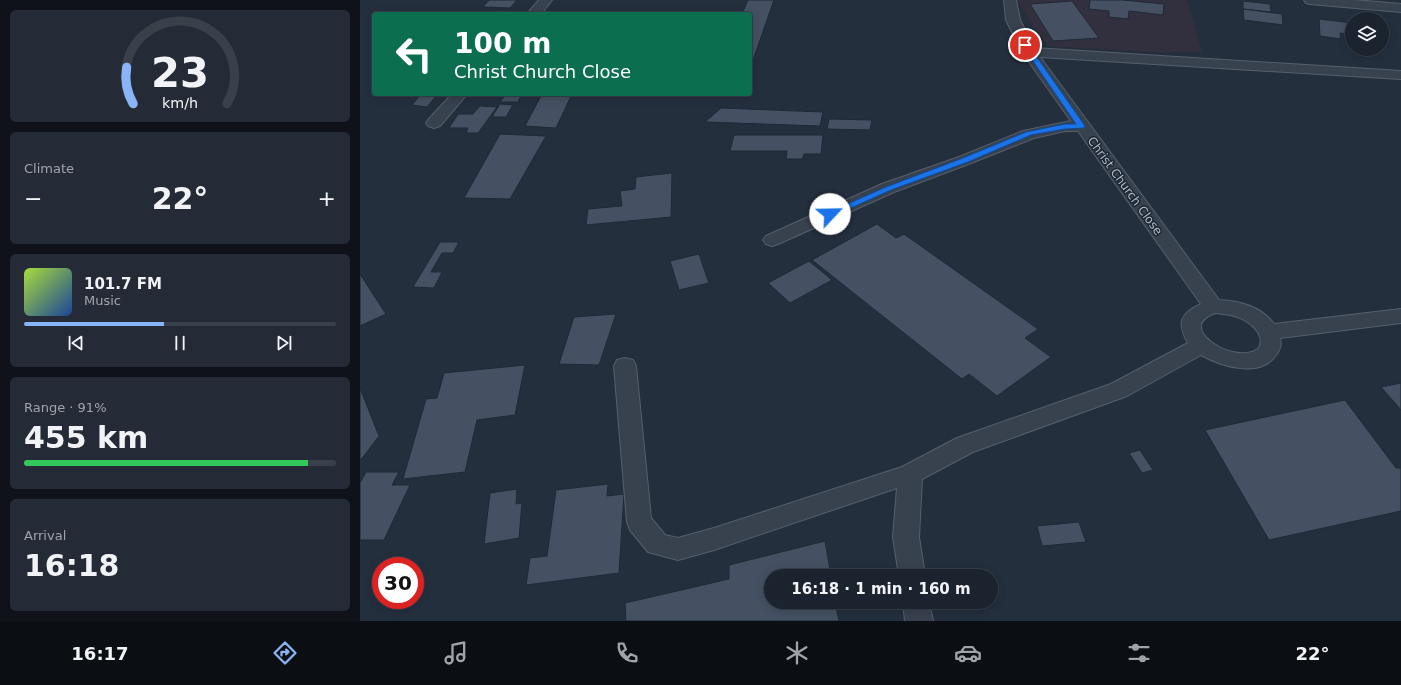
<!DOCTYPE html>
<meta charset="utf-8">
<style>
body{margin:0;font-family:"DejaVu Sans",sans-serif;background:#242b36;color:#f1f3f6;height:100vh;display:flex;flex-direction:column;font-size:15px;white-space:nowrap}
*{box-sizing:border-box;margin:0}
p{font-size:13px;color:#a0a4aa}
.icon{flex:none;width:22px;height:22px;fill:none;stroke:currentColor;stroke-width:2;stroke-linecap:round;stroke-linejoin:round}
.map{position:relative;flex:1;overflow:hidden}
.details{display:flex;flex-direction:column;gap:10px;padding:10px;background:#0f1319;width:360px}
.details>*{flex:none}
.guide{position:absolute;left:12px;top:12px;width:380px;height:84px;border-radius:4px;box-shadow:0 2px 10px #0003,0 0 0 1px #39404a;background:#0b6e4f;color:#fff;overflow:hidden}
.controls{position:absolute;left:985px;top:12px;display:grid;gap:8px}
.controls a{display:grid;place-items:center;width:44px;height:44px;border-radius:50%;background:#1b232e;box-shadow:0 2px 10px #0003,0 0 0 1px #39404a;font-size:20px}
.speed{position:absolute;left:12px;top:557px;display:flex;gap:8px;font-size:20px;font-weight:700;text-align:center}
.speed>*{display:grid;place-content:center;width:52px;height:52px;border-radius:50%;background:#1b232e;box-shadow:0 2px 10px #0003,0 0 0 1px #39404a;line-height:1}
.speed .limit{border:6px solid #d22;background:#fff;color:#111}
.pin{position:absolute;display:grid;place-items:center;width:34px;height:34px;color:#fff;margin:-17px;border:2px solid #fff;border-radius:50%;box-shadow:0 1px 4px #0007}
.me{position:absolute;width:44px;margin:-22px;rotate:66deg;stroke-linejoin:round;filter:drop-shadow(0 0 3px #0008)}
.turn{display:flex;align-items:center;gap:14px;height:84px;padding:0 16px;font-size:18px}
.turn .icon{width:52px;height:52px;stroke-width:2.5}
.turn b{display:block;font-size:28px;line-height:34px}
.big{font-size:30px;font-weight:600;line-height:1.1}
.details .tile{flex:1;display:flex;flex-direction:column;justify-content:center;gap:6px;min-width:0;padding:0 14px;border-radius:6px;background:#242b36}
.details .dial{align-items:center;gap:0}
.dial svg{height:104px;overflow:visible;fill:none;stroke:#39404a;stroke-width:7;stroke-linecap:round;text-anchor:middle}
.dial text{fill:#f1f3f6;stroke:none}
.song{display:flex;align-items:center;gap:12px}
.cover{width:48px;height:48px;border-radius:6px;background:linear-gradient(135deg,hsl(80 70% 55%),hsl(220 70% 35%))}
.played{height:4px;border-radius:2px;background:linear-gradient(90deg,#8ab4f8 45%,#39404a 45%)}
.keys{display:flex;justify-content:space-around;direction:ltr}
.heat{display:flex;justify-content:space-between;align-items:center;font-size:22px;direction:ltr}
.charge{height:6px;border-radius:3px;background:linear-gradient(90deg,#34c759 91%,#39404a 0)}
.trip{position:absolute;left:404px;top:569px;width:234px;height:40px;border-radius:20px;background:#1b232e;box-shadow:0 2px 10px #0003,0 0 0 1px #39404a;font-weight:600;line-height:40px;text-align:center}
.tabs{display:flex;height:64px;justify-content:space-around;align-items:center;background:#0b0e12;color:#a0a4aa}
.tabs .icon{width:28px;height:28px}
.tabs .selected{color:#8ab4f8}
.tabs b{font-size:18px;color:#f1f3f6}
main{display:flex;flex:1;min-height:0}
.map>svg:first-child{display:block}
</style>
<main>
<section class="details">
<div class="tile dial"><svg viewBox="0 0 100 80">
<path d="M14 69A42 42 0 1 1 86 69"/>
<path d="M14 69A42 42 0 0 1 9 41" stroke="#8ab4f8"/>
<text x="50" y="56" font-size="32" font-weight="700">23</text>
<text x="50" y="72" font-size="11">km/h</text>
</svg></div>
<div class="tile"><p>Climate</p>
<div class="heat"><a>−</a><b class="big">22°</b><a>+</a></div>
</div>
<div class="tile">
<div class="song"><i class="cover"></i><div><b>101.7 FM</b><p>Music</p></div></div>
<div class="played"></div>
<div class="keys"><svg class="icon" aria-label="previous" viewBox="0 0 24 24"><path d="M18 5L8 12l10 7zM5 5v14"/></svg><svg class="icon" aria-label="pause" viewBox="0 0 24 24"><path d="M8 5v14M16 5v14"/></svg><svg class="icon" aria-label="next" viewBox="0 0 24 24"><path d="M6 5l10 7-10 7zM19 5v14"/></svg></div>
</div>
<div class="tile"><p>Range · 91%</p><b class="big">455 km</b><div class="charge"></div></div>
<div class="tile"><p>Arrival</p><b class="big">16:18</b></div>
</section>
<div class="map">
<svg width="1041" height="621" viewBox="0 0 1041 621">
<rect width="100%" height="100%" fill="#242f3e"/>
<polygon fill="#32303f" points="658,0 827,0 842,52 786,52 688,46 672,25"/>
<g fill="#455162" stroke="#1f2835">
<polygon points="129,0 157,0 150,8 123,7"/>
<polygon points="388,0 414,0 392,63 390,63 390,14 382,14"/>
<polygon points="730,0 763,0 804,4 803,15 769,11 768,19 749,17 749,11 729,9"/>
<polygon points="712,1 739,38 693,41 670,4"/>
<polygon points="883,1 910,4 911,12 883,9"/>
<polygon points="883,9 922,14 923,25 884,20"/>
<polygon points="959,19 992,23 992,35 980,33 981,39 960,36"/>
<polygon points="61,94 78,94 67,107 52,105"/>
<polygon points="146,94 162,94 158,102 140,102"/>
<polygon points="182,94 212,94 196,128 165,126"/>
<polygon points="140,104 153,105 146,117 132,117"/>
<polygon points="120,106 137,107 118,133 106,133 108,128 89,128 98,114 113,114"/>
<polygon points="361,108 463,112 460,126 345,122"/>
<polygon points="469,119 512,120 510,130 467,129"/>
<polygon points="140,134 186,136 150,199 104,198"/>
<polygon points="374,135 463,135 461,154 444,154 442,159 426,159 427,151 370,151"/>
<polygon points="312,173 311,217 226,225 228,209 262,206 260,191 275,189 276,177"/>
<polygon points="517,224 536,238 544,234 678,329 665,338 691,357 637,396 609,374 602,379 452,260"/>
<polygon points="80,242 99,242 93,253 82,253 71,272 82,272 74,288 53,287"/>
<polygon points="339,254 349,283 319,290 310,261"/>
<polygon points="449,261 472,280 430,303 408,283"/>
<polygon points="0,274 26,314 0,326"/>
<polygon points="256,314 239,365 199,364 214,317"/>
<polygon points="165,365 155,415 117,420 105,472 43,479 66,399 77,398 84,373"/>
<polygon points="1041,383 1041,410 1021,387"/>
<polygon points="0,388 19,436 0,461"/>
<polygon points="985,400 1036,468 1041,468 1041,511 909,540 845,430"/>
<polygon points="780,450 793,470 782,473 769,453"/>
<polygon points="6,472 39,472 32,485 50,485 24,540 0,540 0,483"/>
<polygon points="248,484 247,496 264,494 259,573 166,585 170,558 187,556 196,490"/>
<polygon points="157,489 156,504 162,503 159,538 124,544 130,493"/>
<polygon points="719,522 726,542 682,546 677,526"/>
<polygon points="465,541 471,576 411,576 411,602 475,602 479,621 266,621 265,603 369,579 369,565"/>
</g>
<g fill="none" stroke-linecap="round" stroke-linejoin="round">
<g stroke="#565f6c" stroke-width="2">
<g id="minor">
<polygon points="179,0 192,0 181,14 167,14"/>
<path d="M644 0H656L660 20 674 48 1041 71V79L680 57 859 300C879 301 902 307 914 324L1041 309V323L920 338C922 345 920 350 916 355 900 379 861 366 841 355L767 396 613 452 562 479 559 537 565 576H539L533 537 537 488 354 550 318 560 288 552 270 530 267 522 254 366 257 360 265 358 273 360 276 366 291 518 305 535 318 538 354 528 542 467 597 438 751 384 828 343C817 324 819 314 841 304L718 131H705L674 138 611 163 534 192 418 244 412 246 406 244 403 240 406 236 522 184 599 157 663 131 711 121 662 52 646 20ZM855 313C862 314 868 314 874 316 887 319 908 334 898 349 890 354 882 354 873 352 862 350 835 336 842 322 845 317 851 315 855 313Z"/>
<polygon points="944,0 994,0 1041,4 1041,12 950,4 946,3"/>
<polygon points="92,94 107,94 80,126 74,128 68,126 66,123 68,120"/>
<polygon points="543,602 569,602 573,621 545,621"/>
</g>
</g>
<use href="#minor" fill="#38414e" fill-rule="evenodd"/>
</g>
<polygon fill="#1a73e8" stroke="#114b97" points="663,43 667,43 725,126 724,128 705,129 671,135 608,162 531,190 473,216 467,216 467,213 526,187 603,158 666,132 705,124 716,124 662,45"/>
<g text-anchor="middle" stroke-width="3" stroke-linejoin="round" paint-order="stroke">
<g font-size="12" fill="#b4bcc9" stroke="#1d2633">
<text transform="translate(765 186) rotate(54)" y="4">Christ Church Close</text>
</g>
</g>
</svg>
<div class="controls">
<a><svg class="icon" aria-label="layers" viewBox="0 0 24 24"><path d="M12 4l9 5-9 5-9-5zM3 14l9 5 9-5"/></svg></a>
</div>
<div class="speed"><div class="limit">30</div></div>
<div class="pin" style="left:665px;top:45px;background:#d93025"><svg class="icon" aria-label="arrive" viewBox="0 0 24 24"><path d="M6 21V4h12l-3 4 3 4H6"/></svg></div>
<svg class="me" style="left:470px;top:214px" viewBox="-20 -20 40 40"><circle r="19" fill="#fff"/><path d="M0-13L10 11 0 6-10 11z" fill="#1a73e8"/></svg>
<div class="trip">16:18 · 1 min · 160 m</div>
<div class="guide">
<div class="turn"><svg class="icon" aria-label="left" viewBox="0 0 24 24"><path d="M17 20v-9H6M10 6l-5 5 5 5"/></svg><div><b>100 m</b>Christ Church Close</div></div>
</div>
</div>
</main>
<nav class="tabs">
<b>16:17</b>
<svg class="icon selected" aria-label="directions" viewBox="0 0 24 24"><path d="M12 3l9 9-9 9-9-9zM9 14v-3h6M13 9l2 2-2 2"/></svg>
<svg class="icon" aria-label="music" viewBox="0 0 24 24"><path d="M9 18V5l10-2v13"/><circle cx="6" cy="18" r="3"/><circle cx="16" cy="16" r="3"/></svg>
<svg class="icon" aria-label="phone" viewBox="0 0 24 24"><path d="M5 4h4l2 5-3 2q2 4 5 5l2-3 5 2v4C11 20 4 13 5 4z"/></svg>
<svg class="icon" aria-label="climate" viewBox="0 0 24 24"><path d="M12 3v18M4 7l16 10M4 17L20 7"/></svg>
<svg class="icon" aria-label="car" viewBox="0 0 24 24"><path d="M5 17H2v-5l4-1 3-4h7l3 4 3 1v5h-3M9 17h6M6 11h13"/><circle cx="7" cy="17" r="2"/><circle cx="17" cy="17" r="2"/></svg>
<svg class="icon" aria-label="filters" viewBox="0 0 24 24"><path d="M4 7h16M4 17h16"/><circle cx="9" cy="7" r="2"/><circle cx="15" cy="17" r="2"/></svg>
<b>22°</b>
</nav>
